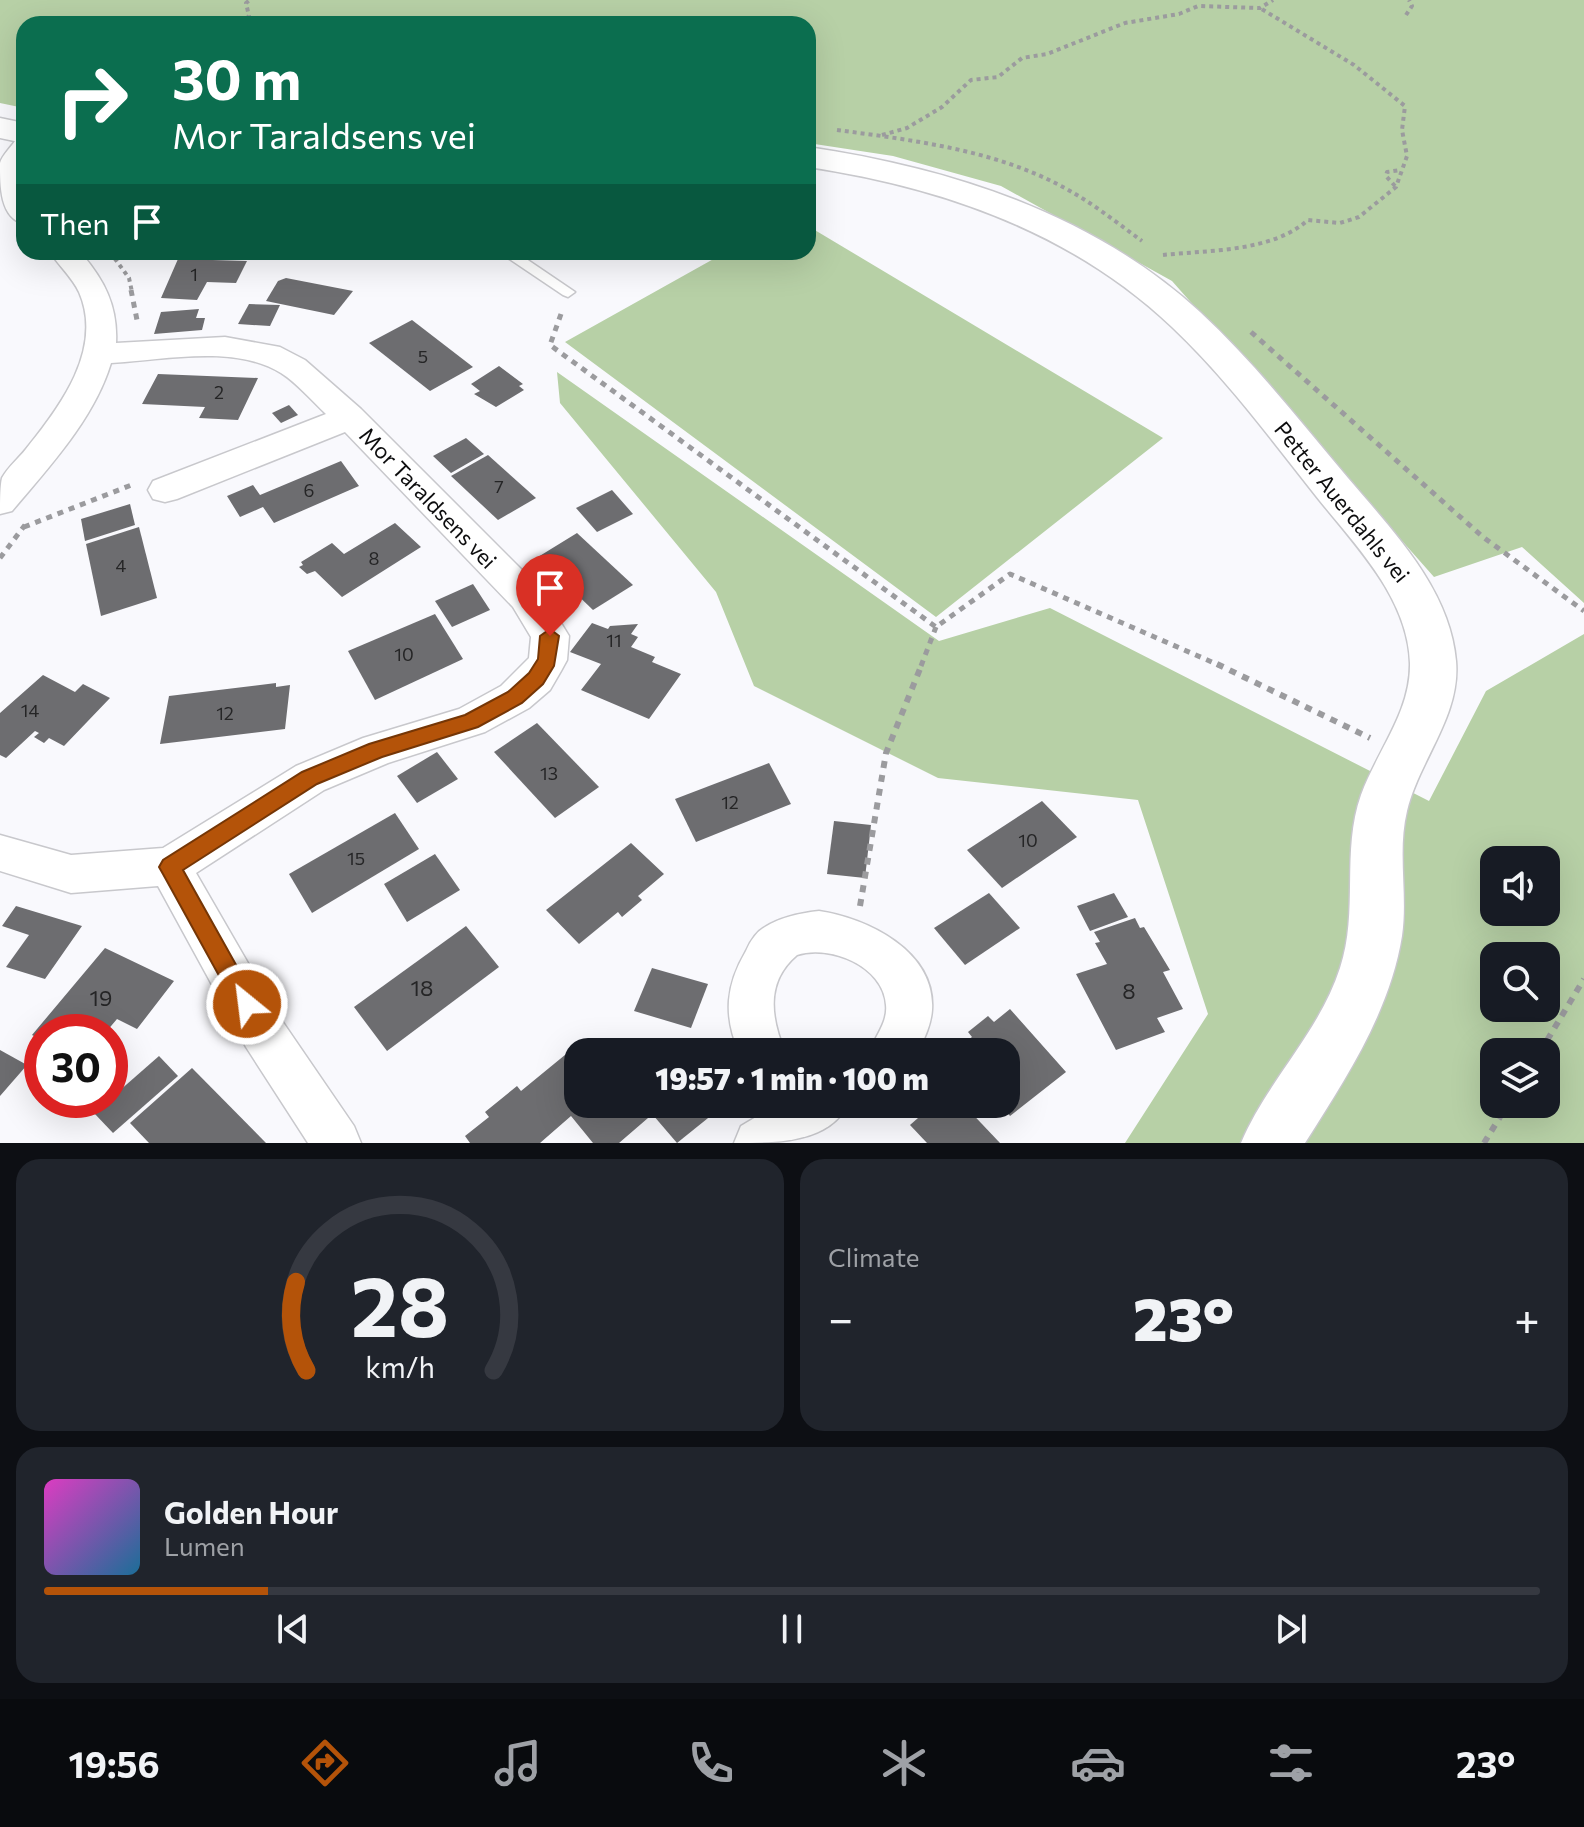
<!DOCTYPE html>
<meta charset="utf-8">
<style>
body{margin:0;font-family:Commissioner,sans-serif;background:#20242c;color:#f1f3f6;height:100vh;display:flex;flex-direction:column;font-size:30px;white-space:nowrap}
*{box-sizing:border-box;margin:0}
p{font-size:26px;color:#9ea1a6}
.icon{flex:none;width:44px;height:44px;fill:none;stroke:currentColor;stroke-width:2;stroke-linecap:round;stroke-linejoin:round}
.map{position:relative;height:1143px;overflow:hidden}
.panel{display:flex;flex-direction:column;gap:16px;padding:16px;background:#0d0f14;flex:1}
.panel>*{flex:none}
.hud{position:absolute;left:16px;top:16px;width:800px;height:244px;border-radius:24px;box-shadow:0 8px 32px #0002;background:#0b6e4f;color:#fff;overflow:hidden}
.fabs{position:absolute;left:1480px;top:846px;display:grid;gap:16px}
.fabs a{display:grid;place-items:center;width:80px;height:80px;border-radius:16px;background:#171b24;box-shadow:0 8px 32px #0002;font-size:40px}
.speed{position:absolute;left:24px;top:1014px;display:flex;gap:16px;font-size:40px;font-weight:700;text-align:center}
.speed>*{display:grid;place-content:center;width:104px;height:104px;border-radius:50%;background:#171b24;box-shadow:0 8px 32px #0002;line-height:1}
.speed .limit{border:12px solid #d22;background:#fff;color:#111}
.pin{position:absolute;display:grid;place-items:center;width:68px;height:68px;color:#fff;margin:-82px -34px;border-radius:50% 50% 50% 0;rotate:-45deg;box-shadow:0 0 8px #0007}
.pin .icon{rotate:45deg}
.me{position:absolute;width:88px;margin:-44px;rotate:331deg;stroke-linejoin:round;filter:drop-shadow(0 0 6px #0008)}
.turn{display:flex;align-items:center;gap:28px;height:168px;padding:0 24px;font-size:36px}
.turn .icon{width:104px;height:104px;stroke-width:2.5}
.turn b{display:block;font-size:56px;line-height:68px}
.then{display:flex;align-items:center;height:76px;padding:0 24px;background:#0003;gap:16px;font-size:30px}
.big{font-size:60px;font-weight:800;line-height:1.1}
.panel .widget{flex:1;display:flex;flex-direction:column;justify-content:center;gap:12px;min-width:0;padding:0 28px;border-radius:24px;background:#20242c}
.panel .dial{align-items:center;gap:0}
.dial svg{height:208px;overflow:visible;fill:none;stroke:#363941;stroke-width:7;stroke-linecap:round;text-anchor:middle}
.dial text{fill:#f1f3f6;stroke:none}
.song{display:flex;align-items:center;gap:24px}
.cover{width:96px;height:96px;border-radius:12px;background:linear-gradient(135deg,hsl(310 70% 55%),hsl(200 70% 35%))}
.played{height:8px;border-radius:4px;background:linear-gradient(90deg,#b45309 15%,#363941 15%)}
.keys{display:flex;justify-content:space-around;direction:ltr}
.heat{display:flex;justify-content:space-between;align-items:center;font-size:44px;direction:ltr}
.panel .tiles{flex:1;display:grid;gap:16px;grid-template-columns:1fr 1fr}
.widget:last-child{grid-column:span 2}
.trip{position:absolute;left:564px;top:1038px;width:456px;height:80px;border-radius:24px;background:#171b24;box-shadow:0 8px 32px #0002;font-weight:800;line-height:80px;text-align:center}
.dock{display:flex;height:128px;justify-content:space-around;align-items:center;background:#090b0e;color:#9ea1a6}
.dock .icon{width:56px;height:56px}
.dock .selected{color:#b45309}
.dock b{font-size:36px;color:#f1f3f6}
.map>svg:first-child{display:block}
</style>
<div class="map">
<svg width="1584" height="1143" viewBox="0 0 1584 1143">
<rect width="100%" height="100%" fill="#f9f9fd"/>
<g fill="#b7d0a6" fill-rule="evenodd">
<polygon points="0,0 1584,0 1584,603 1522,547 1434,577 1172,281 1001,186 893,156 808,143 808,24 24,24 24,108 0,103"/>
<polygon points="808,226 1163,438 936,617 565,342 726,252 808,252"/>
<path d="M557 372 939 641 1050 608 1429 801 1486 691 1584 634V1143H1125L1208 1014 1138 800 938 778 754 686 716 592 560 403ZM1494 860H1546V912H1494ZM1494 956H1546V1008H1494ZM1494 1052H1546V1104H1494Z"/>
</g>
<g fill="#6d6d70">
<polygon points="178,259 247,261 236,283 207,282 197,300 161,298"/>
<polygon points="286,278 353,291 334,315 266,301 278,281"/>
<polygon points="249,304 280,305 270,326 238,324"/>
<polygon points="199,309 196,318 205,318 202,330 154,334 161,312"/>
<polygon points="412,320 473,367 430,391 369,343"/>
<polygon points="499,366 523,384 519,386 524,390 496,407 474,394 480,391 471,384"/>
<polygon points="158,374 258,378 238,420 199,418 205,407 142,404"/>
<polygon points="289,405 298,415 281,423 272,413"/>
<polygon points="466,438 484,454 451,473 433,456"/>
<polygon points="488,455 536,498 498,520 451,476"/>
<polygon points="341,461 359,486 274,523 263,507 240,517 227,496 253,485 260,495"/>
<polygon points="612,490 633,514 597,532 576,508"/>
<polygon points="130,504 135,525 85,541 81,519"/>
<polygon points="395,523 421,547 342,597 315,571 307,574 299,567 303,565 301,562 332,543 344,554"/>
<polygon points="139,527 157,598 101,616 86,544"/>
<polygon points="577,533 633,585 593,610 538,557"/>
<polygon points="473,584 490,610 452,627 435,601"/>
<polygon points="435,614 463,659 375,700 348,651"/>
<polygon points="592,623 608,629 610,626 638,624 631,634 638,637 631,647 655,657 652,662 681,674 649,719 581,690 601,664 570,652"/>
<polygon points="43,675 75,692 83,684 110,698 64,746 49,738 44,743 34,737 39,733 35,731 6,758 0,755 0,713"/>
<polygon points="276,683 276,687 290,685 285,729 160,744 169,696"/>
<polygon points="537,723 599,787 555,818 494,752"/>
<polygon points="437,752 458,779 417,803 397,776"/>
<polygon points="769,763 791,804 696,842 675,799"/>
<polygon points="1042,801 1077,837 1002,888 967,850"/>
<polygon points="395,813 419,849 312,913 289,874"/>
<polygon points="834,821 871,825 865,878 827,874"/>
<polygon points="631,843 664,874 638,896 642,900 622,917 618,912 579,944 546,910"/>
<polygon points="435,854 460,890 407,922 384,884"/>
<polygon points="989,893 1020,928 965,965 934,928"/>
<polygon points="1114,893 1128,917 1090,931 1077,906"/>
<polygon points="16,906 82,926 45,979 6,967 29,935 2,926"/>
<polygon points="1135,918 1140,928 1144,927 1170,970 1163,972 1183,1009 1157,1018 1165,1032 1116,1050 1076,974 1107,964 1095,943 1100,942 1094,932"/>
<polygon points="466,926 499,967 387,1051 354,1007"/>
<polygon points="105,948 174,981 137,1029 117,1019 106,1032 42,1032 42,1040 32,1035"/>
<polygon points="652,968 708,984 691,1028 634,1011"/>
<polygon points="1010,1009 1066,1072 1010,1116 1001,1104 1006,1104 1006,1052 955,1050 972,1037 968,1032 988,1016 994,1022"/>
<polygon points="582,1041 592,1052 578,1052 578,1104 636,1104 648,1118 619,1143 593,1143 571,1116 540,1143 470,1143 465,1136 489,1117 485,1112 517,1086 521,1091"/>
<polygon points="0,1050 27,1065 0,1096"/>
<polygon points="159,1056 178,1076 113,1133 94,1113"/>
<polygon points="192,1068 266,1143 149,1143 130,1123"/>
<polygon points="651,1104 721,1104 723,1106 677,1143 647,1108"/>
<polygon points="934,1104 963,1104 1000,1143 927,1143 910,1125"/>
</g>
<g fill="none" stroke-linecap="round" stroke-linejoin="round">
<g stroke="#c8c8cc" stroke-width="3">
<polygon id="service" points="499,252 516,252 575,292 568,297 563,295"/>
</g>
<g stroke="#c8c8cc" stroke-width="3">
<g id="minor">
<path d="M24 139V166L17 190 24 198V224C0 218 0 186 0 163 2 156 10 148 15 141Z"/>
<path d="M50 252H80C104 279 118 306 116 343L225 337 280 347 305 360 361 409 539 587 569 636 567 660 561 671 550 690 529 708 485 732 388 763 324 790 196 873 278 1015 354 1126 361 1143H308L246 1047 158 886 71 893 0 871V835L71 855 163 848 296 766 363 738 459 709 501 686 529 658 531 637 513 607 345 432 177 499 165 502 153 499 148 490 153 481 326 414C312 401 297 383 281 373 234 344 163 360 111 363 94 419 49 467 12 511L0 514C0 504 0 486 2 478 8 467 19 458 26 449 60 407 104 349 79 292 72 277 59 266 50 252Z"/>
<path d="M819 911C867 918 936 951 932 1010 931 1025 924 1039 918 1052H869C875 1037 888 1022 886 1005 884 966 829 944 797 955 765 982 771 1018 785 1052H739C723 1015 726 985 746 951 750 942 756 932 765 927 781 917 801 913 819 911Z"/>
<path d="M778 1104H848C829 1143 776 1143 734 1143L741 1126Z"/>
</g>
</g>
<g stroke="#c8c8cc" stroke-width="3">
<g id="tertiary">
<polygon points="0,118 24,123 24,143 0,138"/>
<path d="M808 147C950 168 1092 213 1200 312 1254 362 1300 421 1348 478 1392 530 1450 589 1456 661 1461 716 1419 760 1407 811 1397 852 1408 895 1402 936 1390 1012 1345 1080 1305 1143H1241C1267 1081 1319 1033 1340 968 1359 911 1341 851 1361 795 1377 751 1411 712 1410 663 1408 597 1354 544 1316 496 1270 438 1226 378 1172 327 1072 232 942 187 808 167Z"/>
</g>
</g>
<g stroke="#9b9b9e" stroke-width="4" stroke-dasharray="4 4" stroke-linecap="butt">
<polyline points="1406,15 1412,6 1409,0"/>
<polyline points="241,24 249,16 246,3 250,0"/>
<path d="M837 130C912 140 994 150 1061 186 1090 201 1116 222 1142 241"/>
<polyline points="882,135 907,128 942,107 971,80 998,77 1022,58 1047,54 1125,23 1179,14 1198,6 1260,8 1273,0"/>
<polyline points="1395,186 1386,176 1387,172 1400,170"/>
<polyline points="110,252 129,278 132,292"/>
<path d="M1163 255C1210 250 1272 252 1308 220L1340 223 1359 217 1396 187 1407 156 1402 130 1405 106 1354 65 1260 8"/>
</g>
<g stroke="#9b9b9e" stroke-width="5" stroke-dasharray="6 6" stroke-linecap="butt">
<polyline points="131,290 137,320"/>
<polyline points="561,314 550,345 936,627 1010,574 1221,666"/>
<polyline points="1251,332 1483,537 1584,611"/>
<polyline points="24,527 134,484"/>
<polyline points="0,558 25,525"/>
<polyline points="921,666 936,627"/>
</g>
<g stroke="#9b9b9e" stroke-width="6" stroke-dasharray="7 7" stroke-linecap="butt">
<polyline points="1217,664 1370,738"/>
<polyline points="860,906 886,753 922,664"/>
<polyline points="1540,1052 1584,979"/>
<polyline points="1484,1143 1508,1104"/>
</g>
<use href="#service" fill="#fff" fill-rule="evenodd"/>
<use href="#minor" fill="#fff" fill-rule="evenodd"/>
<use href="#tertiary" fill="#fff" fill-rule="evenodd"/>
</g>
<polygon fill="#b45309" stroke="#753606" stroke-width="2" points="550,629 559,636 554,666 543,684 522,703 478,727 382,757 317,784 183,870 258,1004 255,1012 247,1015 239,1012 163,874 159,867 163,860 302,772 369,744 465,715 508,692 529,673 538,659 540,636"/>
<g text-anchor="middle" stroke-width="6" stroke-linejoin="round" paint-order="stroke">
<g font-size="18" fill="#252526">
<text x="194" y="281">1</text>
<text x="423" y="363">5</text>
<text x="219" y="399">2</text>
<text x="499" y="493">7</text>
<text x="309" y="497">6</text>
<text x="374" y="565">8</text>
<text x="121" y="572">4</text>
<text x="614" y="647">11</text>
<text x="404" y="661">10</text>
<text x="30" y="717">14</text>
<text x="225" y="720">12</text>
<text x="549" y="780">13</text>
<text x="730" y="809">12</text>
<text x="1028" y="847">10</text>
<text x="356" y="865">15</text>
</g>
<g font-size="22" fill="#0d0d0e" stroke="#fff">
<text transform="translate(428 498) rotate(46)" y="8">Mor Taraldsens vei</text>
<text transform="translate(1342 502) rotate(51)" y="8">Petter Auerdahls vei</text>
</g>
<g font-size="22" fill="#252526">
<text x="422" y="996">18</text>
<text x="1129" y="999">8</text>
<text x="101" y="1006">19</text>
</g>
</g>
</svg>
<div class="fabs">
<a><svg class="icon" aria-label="sound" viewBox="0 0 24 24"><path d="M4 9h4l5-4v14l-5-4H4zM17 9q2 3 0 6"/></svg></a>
<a><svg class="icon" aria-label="search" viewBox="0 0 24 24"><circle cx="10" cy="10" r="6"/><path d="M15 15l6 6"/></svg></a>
<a><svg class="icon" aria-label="layers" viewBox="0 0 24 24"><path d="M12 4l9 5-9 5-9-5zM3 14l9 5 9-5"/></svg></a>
</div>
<div class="speed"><div class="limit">30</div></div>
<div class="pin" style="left:550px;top:636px;background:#d93025"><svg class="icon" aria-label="arrive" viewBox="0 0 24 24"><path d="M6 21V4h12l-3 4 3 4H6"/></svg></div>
<svg class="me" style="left:247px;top:1004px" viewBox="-20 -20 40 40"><circle r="17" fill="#b45309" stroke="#fff" stroke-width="3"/><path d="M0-11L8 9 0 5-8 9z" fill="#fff"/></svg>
<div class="trip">19:57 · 1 min · 100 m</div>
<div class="hud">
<div class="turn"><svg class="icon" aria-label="right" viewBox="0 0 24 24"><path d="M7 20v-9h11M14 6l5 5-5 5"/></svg><div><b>30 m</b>Mor Taraldsens vei</div></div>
<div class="then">Then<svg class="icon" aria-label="arrive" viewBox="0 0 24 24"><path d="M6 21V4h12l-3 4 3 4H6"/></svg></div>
</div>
</div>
<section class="panel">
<div class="tiles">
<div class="widget dial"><svg viewBox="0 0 100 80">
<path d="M14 69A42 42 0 1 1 86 69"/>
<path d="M14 69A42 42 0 0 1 10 35" stroke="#b45309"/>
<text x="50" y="56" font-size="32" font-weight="700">28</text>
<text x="50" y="72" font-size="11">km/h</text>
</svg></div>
<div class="widget"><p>Climate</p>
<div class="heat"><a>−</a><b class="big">23°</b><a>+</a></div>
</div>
<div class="widget">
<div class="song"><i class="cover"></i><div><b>Golden Hour</b><p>Lumen</p></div></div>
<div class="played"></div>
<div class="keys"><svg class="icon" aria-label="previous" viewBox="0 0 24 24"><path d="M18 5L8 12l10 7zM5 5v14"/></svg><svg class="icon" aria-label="pause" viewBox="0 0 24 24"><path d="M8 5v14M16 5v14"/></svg><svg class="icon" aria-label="next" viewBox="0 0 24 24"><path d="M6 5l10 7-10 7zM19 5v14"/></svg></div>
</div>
</div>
</section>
<nav class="dock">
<b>19:56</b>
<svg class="icon selected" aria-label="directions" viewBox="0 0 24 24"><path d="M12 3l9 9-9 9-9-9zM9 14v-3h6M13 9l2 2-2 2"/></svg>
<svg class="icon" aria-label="music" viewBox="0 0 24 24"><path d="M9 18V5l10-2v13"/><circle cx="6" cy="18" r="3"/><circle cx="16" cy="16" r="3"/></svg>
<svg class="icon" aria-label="phone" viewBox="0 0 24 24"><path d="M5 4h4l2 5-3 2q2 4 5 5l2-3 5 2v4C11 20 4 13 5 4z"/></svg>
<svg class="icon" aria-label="climate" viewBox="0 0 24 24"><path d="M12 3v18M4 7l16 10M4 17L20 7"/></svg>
<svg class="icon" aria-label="car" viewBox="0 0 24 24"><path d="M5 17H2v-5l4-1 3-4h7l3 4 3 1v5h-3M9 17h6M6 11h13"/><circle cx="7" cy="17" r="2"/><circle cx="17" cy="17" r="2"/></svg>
<svg class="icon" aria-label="filters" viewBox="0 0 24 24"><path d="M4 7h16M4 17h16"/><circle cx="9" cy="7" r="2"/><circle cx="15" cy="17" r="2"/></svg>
<b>23°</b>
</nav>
